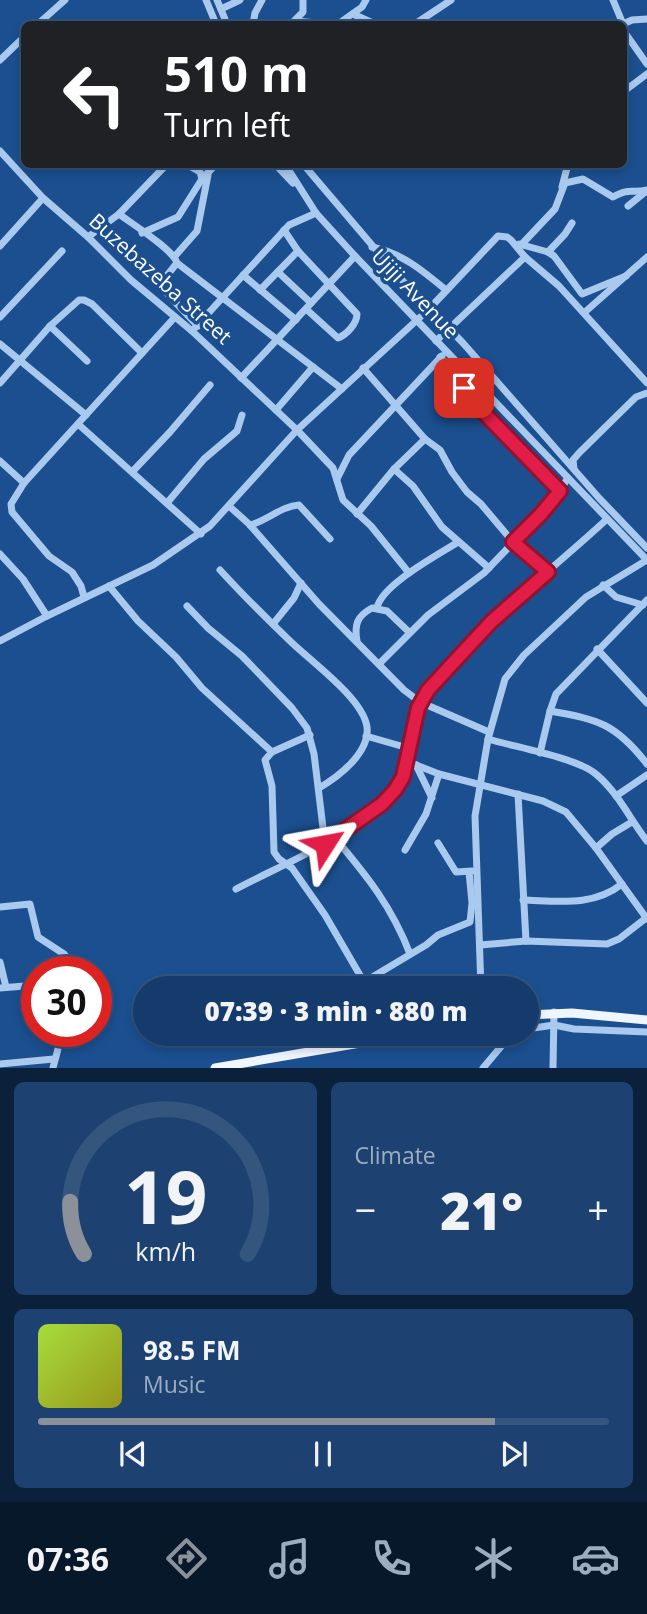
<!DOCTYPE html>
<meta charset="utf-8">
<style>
body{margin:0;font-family:"Open Sans",sans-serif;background:#1d4271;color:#f1f3f6;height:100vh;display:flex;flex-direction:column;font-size:26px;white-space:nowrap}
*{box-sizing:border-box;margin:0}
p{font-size:23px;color:#9dadc1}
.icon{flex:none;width:38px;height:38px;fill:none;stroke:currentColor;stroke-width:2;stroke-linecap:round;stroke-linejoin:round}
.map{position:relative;height:1068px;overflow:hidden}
.side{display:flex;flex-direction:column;gap:14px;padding:14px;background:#0b203b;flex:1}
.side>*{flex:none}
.banner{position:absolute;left:21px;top:21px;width:606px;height:147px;border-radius:10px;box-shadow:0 4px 10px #0003,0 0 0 2px #33557e;background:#202124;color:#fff;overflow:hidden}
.speed{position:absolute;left:21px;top:956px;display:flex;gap:14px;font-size:35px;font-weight:700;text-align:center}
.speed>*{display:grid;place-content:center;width:91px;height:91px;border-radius:50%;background:#143b6b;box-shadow:0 4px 10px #0003,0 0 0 2px #33557e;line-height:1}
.speed .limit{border:10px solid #d22;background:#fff;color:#111}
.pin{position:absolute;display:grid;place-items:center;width:60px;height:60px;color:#fff;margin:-30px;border-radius:14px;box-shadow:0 4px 10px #0006}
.me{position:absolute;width:77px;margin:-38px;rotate:56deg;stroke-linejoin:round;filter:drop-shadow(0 0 5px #0008)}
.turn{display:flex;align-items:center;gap:24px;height:147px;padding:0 28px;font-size:32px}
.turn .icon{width:91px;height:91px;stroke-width:2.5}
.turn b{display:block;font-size:49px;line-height:60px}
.big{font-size:52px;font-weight:800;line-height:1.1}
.side .tile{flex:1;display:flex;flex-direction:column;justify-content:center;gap:10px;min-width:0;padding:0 24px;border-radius:10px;background:#1d4271}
.side .dial{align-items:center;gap:0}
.dial svg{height:182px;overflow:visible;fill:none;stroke:#33557e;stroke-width:7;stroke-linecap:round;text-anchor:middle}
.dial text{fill:#f1f3f6;stroke:none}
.song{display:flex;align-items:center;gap:21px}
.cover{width:84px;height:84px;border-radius:10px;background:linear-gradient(135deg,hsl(80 70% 55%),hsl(60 70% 35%))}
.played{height:7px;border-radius:4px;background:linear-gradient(90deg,#8c9099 80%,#33557e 80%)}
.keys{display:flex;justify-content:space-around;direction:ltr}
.heat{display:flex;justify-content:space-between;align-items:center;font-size:38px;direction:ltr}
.side .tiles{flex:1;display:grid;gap:14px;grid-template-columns:1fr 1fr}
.tile:last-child{grid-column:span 2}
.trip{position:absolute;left:133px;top:976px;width:406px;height:70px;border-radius:35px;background:#143b6b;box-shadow:0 4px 10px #0003,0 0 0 2px #33557e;font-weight:800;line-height:70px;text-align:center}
.dock{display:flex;height:112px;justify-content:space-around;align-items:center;background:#08182b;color:#9dadc1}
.dock .icon{width:49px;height:49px}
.dock .selected{color:#8c9099}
.dock b{font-size:32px;color:#f1f3f6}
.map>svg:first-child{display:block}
</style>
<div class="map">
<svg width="647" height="1068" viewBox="0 0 647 1068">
<rect width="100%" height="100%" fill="#1b4f8f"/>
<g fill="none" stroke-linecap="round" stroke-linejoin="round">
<g stroke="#a9c9ee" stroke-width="7">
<polyline points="206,0 216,24"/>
<polyline points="217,0 227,24"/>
<polyline points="613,0 623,24 632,20 647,19"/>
<polyline points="221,9 240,0"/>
<polyline points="353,14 375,24"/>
<polyline points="295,20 303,12 303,0"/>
<polyline points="38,24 65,0"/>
<polyline points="253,24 255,13 262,0"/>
<polyline points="289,24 295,21 328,24"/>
<polyline points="338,24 362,7 366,0"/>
<polyline points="415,24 451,0"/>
<polyline points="623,30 647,64"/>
<polyline points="0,60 24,37"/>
<polyline points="623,92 647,74"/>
<polyline points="0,151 43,198 88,237 131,280 192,331 297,430"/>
<polyline points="186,164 200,172 202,179"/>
<polyline points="275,164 293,183"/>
<polyline points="285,164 316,213 355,256 647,560"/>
<polyline points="303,164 400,278 463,343 599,498 647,548"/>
<polyline points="562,187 568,164"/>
<polyline points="628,206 644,193"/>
<path d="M119 214C132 224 174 250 177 263L342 389"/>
<polyline points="100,230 137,262 198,326"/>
<path d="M284 230 298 251 357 314C357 324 346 335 338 338L306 309"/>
<polyline points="142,233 178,217 202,179 216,164"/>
<polyline points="88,237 119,214 167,164"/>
<polyline points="519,244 548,252 554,256 582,294 626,276"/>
<path d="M521 245 555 209 565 183 583 179 613 197C631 187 630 194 647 190"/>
<polyline points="0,246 43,198"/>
<path d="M372 247C402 253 423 271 446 290"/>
<polyline points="548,252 565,234 572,223"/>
<polyline points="175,256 197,231 208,175"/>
<polyline points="278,272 311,303"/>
<polyline points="243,275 296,320"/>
<polyline points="160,284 177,263"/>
<polyline points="260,290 298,251"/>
<polyline points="585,312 647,257"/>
<polyline points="0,317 62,251"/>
<polyline points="50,326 87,361"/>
<polyline points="192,331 289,225 316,213"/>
<polyline points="436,341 525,257"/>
<polyline points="0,344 86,415"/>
<polyline points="440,357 486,415 560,491"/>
<polyline points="363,368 425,439 440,450 452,472 467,492 481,504 513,542 548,572"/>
<polyline points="241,378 355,256"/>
<polyline points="0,383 50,326 79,300 84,300 92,304 142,353"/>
<polyline points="276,410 313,367"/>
<polyline points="78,424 201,534"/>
<polyline points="298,431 333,468 343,500 371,526 409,573"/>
<polyline points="0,461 24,483"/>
<polyline points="394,469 413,486 442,527 489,568"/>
<polyline points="574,469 573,460 579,453 636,397 647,393"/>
<polyline points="133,471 170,432 210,385"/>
<polyline points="337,479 349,455 442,356"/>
<polyline points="167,503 204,459 237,431 242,415"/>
<polyline points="230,507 249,524 319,604 404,690 420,702 489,732"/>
<polyline points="357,514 394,469 425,439"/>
<path d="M250 525C267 521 281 506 299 505L330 539"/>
<polyline points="0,554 23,579 47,616"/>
<path d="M220 570C242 594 265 617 289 640 309 660 363 698 367 727 370 753 338 777 319 788"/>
<polyline points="603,585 616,597 643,605"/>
<polyline points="109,586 138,621 176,657 202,688 272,752"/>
<polyline points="84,597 81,586 72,572 49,556 12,512 11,504 24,483 175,317"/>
<polyline points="187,606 208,628 242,656 292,708 307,728 314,754 325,844"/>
<path d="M377 608C381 585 438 555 458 542"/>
<polyline points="273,624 294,598 301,583"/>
<polyline points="0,641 47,616 153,565 210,526 297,430 429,309 498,236 507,237 511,240 525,257 559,286 647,383"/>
<path d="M357 641C354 625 357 616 372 608L387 611 409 632"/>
<polyline points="597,649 647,703"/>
<polyline points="379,664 428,615 484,573 552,502 568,478"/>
<path d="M550 711C598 719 616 724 647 764"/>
<polyline points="310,735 272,752 265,760 272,786 274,852 279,859 292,868 325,915 368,989"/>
<polyline points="366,736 408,748"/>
<path d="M488 739C514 747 579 758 597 775 618 793 630 819 647 841"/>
<polyline points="540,753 550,711 556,694 647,600"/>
<polyline points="406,761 439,774 543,801 566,812 596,848 647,919"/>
<polyline points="416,765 432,798"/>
<polyline points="518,794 526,941"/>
<polyline points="616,796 647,775"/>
<path d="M335 838C367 876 392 907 410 954"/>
<polyline points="438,843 456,872 472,871"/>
<polyline points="596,848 612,834 632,822"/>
<polyline points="405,850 426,814 439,774"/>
<path d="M236 889C280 865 381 826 402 778 415 749 408 715 430 688 480 623 548 574 607 519"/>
<path d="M523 900C558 901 593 907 622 884"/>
<polyline points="0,907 30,904 38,937 64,954 78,971"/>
<polyline points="480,945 526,941 607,944 619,939 646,918"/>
<polyline points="0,962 6,987"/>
<polyline points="364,982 426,945 438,935 470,922 472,903 469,872"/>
<polyline points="0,988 37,985"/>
<polyline points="481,989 475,816 488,739 505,679 524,655 586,597 647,560"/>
<polyline points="527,1029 554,1025 574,1029 647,1032"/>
<polyline points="0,1064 54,1059"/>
<path d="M53 1068C56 1054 61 1046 58 1031"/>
<polyline points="483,1068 504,1043 514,1034"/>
<polyline points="553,1068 554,1012"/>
</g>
<g stroke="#f0f6ff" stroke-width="9">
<polyline points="527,1015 572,1013 647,1020"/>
<polyline points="215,1068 413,1034"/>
</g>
</g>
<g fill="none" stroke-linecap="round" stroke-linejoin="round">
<g stroke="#92132f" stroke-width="18">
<polyline id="route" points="325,844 382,804 395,790 403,777 418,708 428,690 491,622 548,572 513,542 541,514 560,491 486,415 464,388"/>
</g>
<use href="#route" stroke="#e11d48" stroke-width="12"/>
</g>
<g text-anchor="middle" stroke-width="7" stroke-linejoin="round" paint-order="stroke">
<g font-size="21" fill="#fff" stroke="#1b4f8f">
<text transform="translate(160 279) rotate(42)" y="7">Buzebazeba Street</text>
<text transform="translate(415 294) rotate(46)" y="7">Ujiji Avenue</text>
</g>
</g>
</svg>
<div class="speed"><div class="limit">30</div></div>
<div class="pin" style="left:464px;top:388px;background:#d93025"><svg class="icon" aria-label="arrive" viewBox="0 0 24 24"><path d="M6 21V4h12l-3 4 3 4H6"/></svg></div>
<svg class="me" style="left:325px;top:844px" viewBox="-20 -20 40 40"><path d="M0-17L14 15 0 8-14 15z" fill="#e11d48" stroke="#fff" stroke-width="4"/></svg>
<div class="trip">07:39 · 3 min · 880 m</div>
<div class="banner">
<div class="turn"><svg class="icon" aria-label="left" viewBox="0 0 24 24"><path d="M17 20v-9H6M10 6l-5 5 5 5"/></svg><div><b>510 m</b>Turn left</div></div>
</div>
</div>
<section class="side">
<div class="tiles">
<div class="tile dial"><svg viewBox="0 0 100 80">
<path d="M14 69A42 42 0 1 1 86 69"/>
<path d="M14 69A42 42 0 0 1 8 46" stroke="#8c9099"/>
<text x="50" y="56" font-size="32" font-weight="700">19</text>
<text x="50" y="72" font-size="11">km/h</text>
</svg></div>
<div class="tile"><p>Climate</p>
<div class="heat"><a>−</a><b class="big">21°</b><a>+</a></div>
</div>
<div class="tile">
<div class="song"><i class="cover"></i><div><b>98.5 FM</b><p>Music</p></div></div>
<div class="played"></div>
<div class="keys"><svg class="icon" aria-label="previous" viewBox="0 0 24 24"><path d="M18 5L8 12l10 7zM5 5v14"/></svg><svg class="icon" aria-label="pause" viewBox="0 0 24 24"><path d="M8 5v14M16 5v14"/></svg><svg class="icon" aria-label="next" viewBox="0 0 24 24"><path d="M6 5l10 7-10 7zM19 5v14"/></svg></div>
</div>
</div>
</section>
<nav class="dock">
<b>07:36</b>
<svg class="icon selected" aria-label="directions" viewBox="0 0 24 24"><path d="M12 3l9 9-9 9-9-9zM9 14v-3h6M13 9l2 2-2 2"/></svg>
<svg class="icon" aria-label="music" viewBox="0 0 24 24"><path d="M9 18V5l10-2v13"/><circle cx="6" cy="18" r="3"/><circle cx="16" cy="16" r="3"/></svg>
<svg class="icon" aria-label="phone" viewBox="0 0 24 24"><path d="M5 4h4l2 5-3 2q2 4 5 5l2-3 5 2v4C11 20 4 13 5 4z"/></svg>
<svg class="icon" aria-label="climate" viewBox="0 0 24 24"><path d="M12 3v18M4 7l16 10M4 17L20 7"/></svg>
<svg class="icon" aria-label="car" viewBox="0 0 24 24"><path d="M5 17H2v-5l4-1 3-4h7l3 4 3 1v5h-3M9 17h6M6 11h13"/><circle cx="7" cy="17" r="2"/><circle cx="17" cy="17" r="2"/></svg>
</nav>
